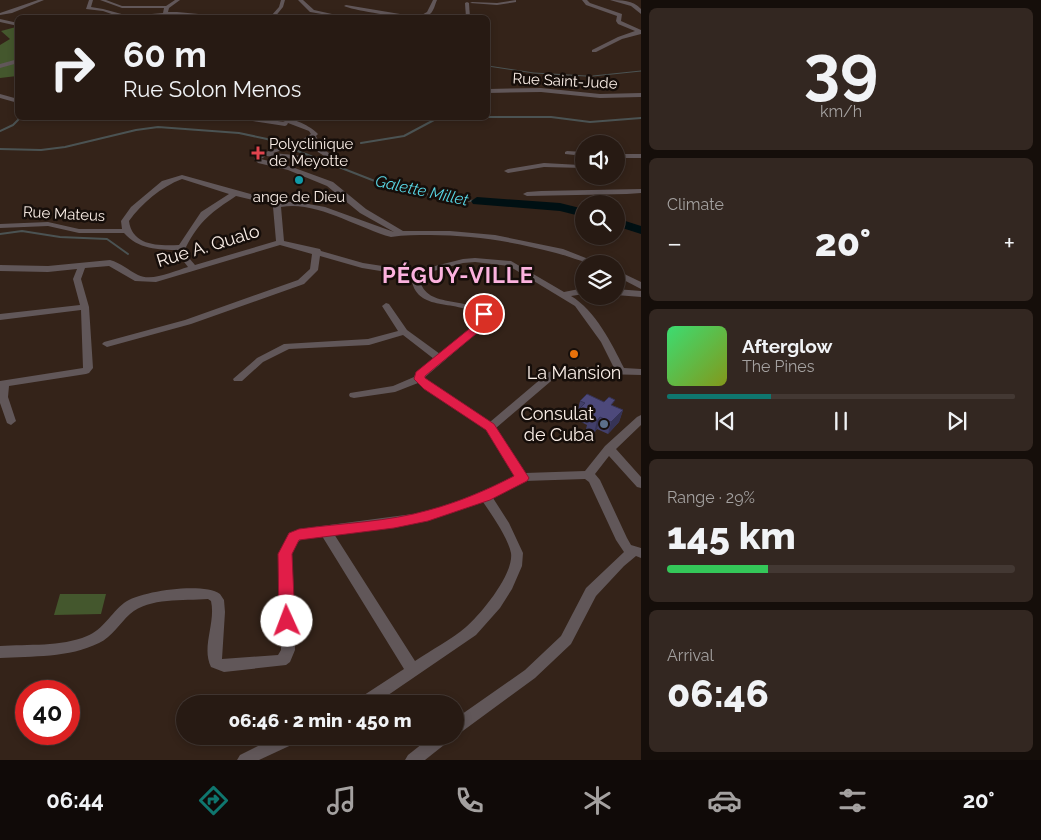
<!DOCTYPE html>
<meta charset="utf-8">
<style>
body{margin:0;font-family:Raleway,sans-serif;background:#332721;color:#f1f3f6;height:100vh;display:flex;flex-direction:column;font-size:19px;white-space:nowrap}
*{box-sizing:border-box;margin:0}
p{font-size:16px;color:#a4a1a0}
.icon{flex:none;width:28px;height:28px;fill:none;stroke:currentColor;stroke-width:2;stroke-linecap:round;stroke-linejoin:round}
.map{position:relative;flex:1;overflow:hidden}
.details{display:flex;flex-direction:column;gap:8px;padding:8px;background:#150e0a;width:400px}
.details>*{flex:none}
.banner{position:absolute;left:15px;top:15px;width:475px;height:105px;border-radius:8px;box-shadow:0 2px 8px #0003,0 0 0 1px #433833;background:#271a13;color:#f1f3f6;overflow:hidden}
.buttons{position:absolute;left:575px;top:135px;display:grid;gap:10px}
.buttons a{display:grid;place-items:center;width:50px;height:50px;border-radius:50%;background:#271a13;box-shadow:0 2px 8px #0003,0 0 0 1px #433833;font-size:25px}
.speed{position:absolute;left:15px;top:680px;display:flex;gap:10px;font-size:25px;font-weight:700;text-align:center}
.speed>*{display:grid;place-content:center;width:65px;height:65px;border-radius:50%;background:#271a13;box-shadow:0 2px 8px #0003,0 0 0 1px #433833;line-height:1}
.speed .limit{border:8px solid #d22;background:#fff;color:#111}
.pin{position:absolute;display:grid;place-items:center;width:42px;height:42px;color:#fff;margin:-21px;border:2px solid #fff;border-radius:50%;box-shadow:0 1px 5px #0007}
.me{position:absolute;width:55px;margin:-28px;rotate:358deg;stroke-linejoin:round;filter:drop-shadow(0 0 4px #0008)}
.turn{display:flex;align-items:center;gap:18px;height:105px;padding:0 25px;font-size:22px}
.turn .icon{width:65px;height:65px;stroke-width:2.5}
.turn b{display:block;font-size:35px;line-height:42px}
.big{font-size:38px;font-weight:800;line-height:1.1}
.details .card{flex:1;display:flex;flex-direction:column;justify-content:center;gap:8px;min-width:0;padding:0 18px;border-radius:8px;background:#332721}
.details .dial{align-items:center;gap:0}
.dial b{font-size:65px;line-height:1}
.song{display:flex;align-items:center;gap:15px}
.cover{width:60px;height:60px;border-radius:8px;background:linear-gradient(135deg,hsl(140 70% 55%),hsl(70 70% 35%))}
.played{height:5px;border-radius:2px;background:linear-gradient(90deg,#0f766e 30%,#433833 30%)}
.keys{display:flex;justify-content:space-around;direction:ltr}
.heat{display:flex;justify-content:space-between;align-items:center;font-size:28px;direction:ltr}
.charge{height:8px;border-radius:4px;background:linear-gradient(90deg,#34c759 29%,#433833 0)}
.trip{position:absolute;left:176px;top:695px;width:288px;height:50px;border-radius:25px;background:#271a13;box-shadow:0 2px 8px #0003,0 0 0 1px #433833;font-weight:800;line-height:50px;text-align:center}
.dock{display:flex;height:80px;justify-content:space-around;align-items:center;background:#100a08;color:#a4a1a0}
.dock .icon{width:35px;height:35px}
.dock .selected{color:#0f766e}
.dock b{font-size:22px;color:#f1f3f6}
main{display:flex;flex:1;min-height:0}
.map>svg:first-child{display:block}
</style>
<main>
<div class="map">
<svg width="641" height="760" viewBox="0 0 641 760">
<rect width="100%" height="100%" fill="#342319"/>
<g fill="#44572d">
<polygon points="16,27 17,76 0,78 0,45 10,39 1,31"/>
<polygon points="60,594 106,594 101,614 54,615"/>
</g>
<g fill="none" stroke-linecap="round" stroke-linejoin="round">
<g stroke="#4b5353" stroke-width="1">
<polyline points="488,66 534,73 586,76"/>
<polyline points="593,76 641,71"/>
</g>
<g stroke="#4b5353" stroke-width="2">
<polyline points="488,117 551,117 590,122 641,118"/>
<polyline points="0,131 13,125 20,118"/>
<polyline points="361,143 404,136 434,120 471,118"/>
<polyline points="0,149 41,150 65,147 136,130 158,127 239,133 267,139 385,185 452,200 477,201"/>
<polyline points="0,234 22,231 60,237 107,239 128,254"/>
</g>
<g fill="#001013" fill-rule="evenodd">
<polygon points="477,197 560,203 584,209 584,217 560,211 473,204 471,201"/>
<polygon points="616,218 641,226 641,234 616,226"/>
</g>
<g fill="#615759" fill-rule="evenodd">
<polygon points="38,0 44,0 12,13 0,15 0,13"/>
<polygon points="89,0 93,0 91,7 103,9 129,16 163,13 164,8 122,8 100,0 106,0 122,6 166,6 175,0 180,0 169,8 168,12 177,12 220,16 271,16 279,7 281,0 285,0 283,7 274,18 210,18 177,14 147,18 123,18 103,11 86,9"/>
<polygon points="298,0 303,0 314,10 341,16 339,17 310,12"/>
<path d="M433 0H437C435 4 434 11 430 14 421 22 355 11 344 6L346 5 418 17 427 12Z"/>
<polygon points="516,0 516,2 497,5 470,3 472,2 497,3"/>
<polygon points="582,0 587,0 590,3 622,14 621,21 641,30 641,34 622,39 596,52 592,52 592,50 618,37 635,31 618,24 616,21 617,16 586,5"/>
<path d="M610 0C621 0 633 0 641 9V14L631 6Z"/>
<polygon points="467,2 469,3 470,18 466,18 465,3"/>
<polygon points="0,19 18,23 18,26 0,22"/>
<polygon points="18,59 18,63 0,68 0,64"/>
<polygon points="541,88 600,94 641,93 641,97 600,98 541,92 488,93 488,89"/>
<polygon points="0,94 18,99 18,103 0,98"/>
<path d="M243 118H255L285 122 277 118C289 116 310 125 318 134L316 136 323 149 336 158V160L326 165 304 160 266 156 261 159 292 167 333 182 366 209 403 231H450L495 235 563 249 601 264C585 264 572 257 556 253 515 242 473 235 430 235 417 235 404 235 391 237 358 228 315 200 281 207L284 241 320 249 321 251 363 263 415 271 463 259 475 258 511 261 564 292 584 288V294L571 296C595 310 612 344 624 368L641 369V375L565 373 557 376 496 428 525 473 585 471 605 446 637 417 641 415V425L616 449 641 477V488L637 487 609 456 595 474 600 480 627 538 631 545 641 548V558L636 556 624 566 596 596 571 644 535 678 460 733 455 735V719L525 670 561 636 586 588 624 552 616 540 589 482 585 479 524 481 493 498 509 523 523 553 522 566 512 589 500 608 476 635 375 704H356L358 699 404 669 322 536C305 538 298 536 291 554L295 650 290 662 286 665 224 672 211 667C201 647 216 623 211 601L208 599C183 601 150 597 130 614 119 624 112 637 99 643 69 658 32 656 0 658V646C28 644 61 647 87 636 103 630 111 613 124 603 140 591 203 582 220 594L224 600 225 612 222 659 278 655 281 650 279 554 290 534 299 529 428 512 482 494 515 476 486 430 418 383 395 392 354 398 350 397 349 395 350 393 393 386 414 377 416 373 434 359 403 335 369 345 289 349 263 362 242 381H234L233 379 257 358 284 344 368 339 398 331 382 306 386 303 389 304 407 330 440 354 472 328 480 318C460 296 415 316 411 276L362 268 320 256 318 270 304 284 191 324 107 347 102 344 104 342 185 320 298 280 310 269 312 254 280 245 156 282 135 281 109 266 85 268 81 279 89 307 93 368 89 373 86 374 9 386 8 397 16 421 11 425 7 423 0 403V381L83 368 81 310 0 320V314L80 305 73 279 77 269 48 272 0 271V265L48 266 110 260C121 263 128 270 138 275 152 282 174 271 188 267L181 258 179 250C158 250 138 249 124 233H79L48 226 0 228V224L48 222 79 229H122L121 221 131 207 162 181 182 175 279 202H297L325 207 394 232 360 213 327 186 288 170 258 163 254 159 259 154 298 142 311 134 309 131 288 123 287 125 285 126 246 120ZM311 139 318 152 329 159 325 161 304 156 273 153 302 144ZM182 179 229 194 201 212 179 245C159 246 132 246 129 221 142 203 161 187 182 179ZM236 196 274 205 273 207 276 241 195 265 189 258 186 247C200 220 212 212 236 196ZM475 262 509 266 575 306 601 342 614 368 564 367 549 372 490 422 424 378 478 332 490 318C469 292 423 313 419 275L463 263ZM483 502C492 515 508 538 511 553 514 574 481 614 466 627 451 640 431 650 415 661L334 534 428 520Z"/>
<polygon points="567,151 584,152 584,156 565,154 565,152"/>
<rect x="616" y="154" width="25" height="4"/>
<polygon points="544,163 580,165 584,163 584,168 544,167 508,173 504,171 508,169"/>
<polygon points="641,189 641,193 627,194 527,196 523,194 527,192 541,191"/>
<polygon points="616,270 641,282 641,289 616,276"/>
<polygon points="616,289 641,291 641,297 616,295"/>
<polygon points="278,736 302,736 300,741 259,760 237,760 240,755"/>
<polygon points="432,736 451,736 449,741 425,760 405,760 408,755"/>
</g>
</g>
<polygon fill="#423f6a" points="580,401 604,402 623,410 619,422 608,434 597,429 594,433 586,429 587,425 577,420 579,414 577,413"/>
<g fill="#363356">
<polygon points="623,410 619,422 608,434 611,422"/>
<polygon points="600,417 597,429 594,433 597,421"/>
</g>
<polygon fill="#4d497b" stroke="#363356" points="587,394 604,402 609,397 615,400 611,405 623,410 611,422 600,417 597,421 590,417 592,414 580,408 585,403 580,401"/>
<path fill="#e11d48" stroke="#92132f" d="M484 311 489 314 488 324 425 376V378L494 424 529 478 527 481 490 500 428 521 394 528 299 540 292 554 295 621 292 625 287 627 282 625 279 621 278 554 289 533 299 529C342 523 388 522 429 510 459 502 487 490 514 476L486 430 424 389 414 379 416 372 479 321 478 314Z"/>
<path fill="#e0444e" stroke="#160e0a" stroke-width="2" d="M255.5 145.5h5v5h5v5h-5v5h-5v-5h-5v-5h5z"/>
<circle fill="#0f9aa8" stroke="#160e0a" stroke-width="2" cx="299" cy="180" r="5"/>
<circle fill="#e8710a" stroke="#160e0a" stroke-width="2" cx="574" cy="354" r="5"/>
<circle fill="#5c6f8a" stroke="#160e0a" stroke-width="2" cx="604" cy="424" r="5"/>
<g text-anchor="middle" stroke-width="5" stroke-linejoin="round" paint-order="stroke">
<g font-size="15" fill="#faeee7" stroke="#160e0a">
<text transform="translate(565 81) rotate(3)" y="5">Rue Saint-Jude</text>
<text transform="translate(64 214) rotate(3)" y="5">Rue Mateus</text>
</g>
<g font-size="15" fill="#faeee7" stroke="#160e0a" text-anchor="start">
<text x="269" y="149">Polyclinique<tspan x="269" dy="17">de Meyotte</tspan></text>
<text x="299" y="202" text-anchor="middle">ange de Dieu</text>
</g>
<g font-size="16" font-style="italic" fill="#58d5e4" stroke="#160e0a">
<text transform="translate(422 190) rotate(12)" y="6">Galette Millet</text>
</g>
<g font-size="18" fill="#faeee7" stroke="#160e0a">
<text transform="translate(208 246) rotate(-17)" y="6">Rue A. Qualo</text>
</g>
<g font-size="18" fill="#faeee7" stroke="#160e0a">
<text x="574" y="379">La Mansion</text>
<text x="594" y="420" text-anchor="end">Consulat<tspan x="594" dy="21">de Cuba</tspan></text>
</g>
<g font-size="22" font-weight="bold" letter-spacing="1" fill="#fbb2de" stroke="#160e0a">
<text x="458" y="283">PÉGUY-VILLE</text>
</g>
</g>
</svg>
<div class="buttons">
<a><svg class="icon" aria-label="sound" viewBox="0 0 24 24"><path d="M4 9h4l5-4v14l-5-4H4zM17 9q2 3 0 6"/></svg></a>
<a><svg class="icon" aria-label="search" viewBox="0 0 24 24"><circle cx="10" cy="10" r="6"/><path d="M15 15l6 6"/></svg></a>
<a><svg class="icon" aria-label="layers" viewBox="0 0 24 24"><path d="M12 4l9 5-9 5-9-5zM3 14l9 5 9-5"/></svg></a>
</div>
<div class="speed"><div class="limit">40</div></div>
<div class="pin" style="left:484px;top:314px;background:#d93025"><svg class="icon" aria-label="arrive" viewBox="0 0 24 24"><path d="M6 21V4h12l-3 4 3 4H6"/></svg></div>
<svg class="me" style="left:287px;top:621px" viewBox="-20 -20 40 40"><circle r="19" fill="#fff"/><path d="M0-13L10 11 0 6-10 11z" fill="#e11d48"/></svg>
<div class="trip">06:46 · 2 min · 450 m</div>
<div class="banner">
<div class="turn"><svg class="icon" aria-label="right" viewBox="0 0 24 24"><path d="M7 20v-9h11M14 6l5 5-5 5"/></svg><div><b>60 m</b>Rue Solon Menos</div></div>
</div>
</div>
<section class="details">
<div class="card dial"><b>39</b><p>km/h</p></div>
<div class="card"><p>Climate</p>
<div class="heat"><a>−</a><b class="big">20°</b><a>+</a></div>
</div>
<div class="card">
<div class="song"><i class="cover"></i><div><b>Afterglow</b><p>The Pines</p></div></div>
<div class="played"></div>
<div class="keys"><svg class="icon" aria-label="previous" viewBox="0 0 24 24"><path d="M18 5L8 12l10 7zM5 5v14"/></svg><svg class="icon" aria-label="pause" viewBox="0 0 24 24"><path d="M8 5v14M16 5v14"/></svg><svg class="icon" aria-label="next" viewBox="0 0 24 24"><path d="M6 5l10 7-10 7zM19 5v14"/></svg></div>
</div>
<div class="card"><p>Range · 29%</p><b class="big">145 km</b><div class="charge"></div></div>
<div class="card"><p>Arrival</p><b class="big">06:46</b></div>
</section>
</main>
<nav class="dock">
<b>06:44</b>
<svg class="icon selected" aria-label="directions" viewBox="0 0 24 24"><path d="M12 3l9 9-9 9-9-9zM9 14v-3h6M13 9l2 2-2 2"/></svg>
<svg class="icon" aria-label="music" viewBox="0 0 24 24"><path d="M9 18V5l10-2v13"/><circle cx="6" cy="18" r="3"/><circle cx="16" cy="16" r="3"/></svg>
<svg class="icon" aria-label="phone" viewBox="0 0 24 24"><path d="M5 4h4l2 5-3 2q2 4 5 5l2-3 5 2v4C11 20 4 13 5 4z"/></svg>
<svg class="icon" aria-label="climate" viewBox="0 0 24 24"><path d="M12 3v18M4 7l16 10M4 17L20 7"/></svg>
<svg class="icon" aria-label="car" viewBox="0 0 24 24"><path d="M5 17H2v-5l4-1 3-4h7l3 4 3 1v5h-3M9 17h6M6 11h13"/><circle cx="7" cy="17" r="2"/><circle cx="17" cy="17" r="2"/></svg>
<svg class="icon" aria-label="filters" viewBox="0 0 24 24"><path d="M4 7h16M4 17h16"/><circle cx="9" cy="7" r="2"/><circle cx="15" cy="17" r="2"/></svg>
<b>20°</b>
</nav>
